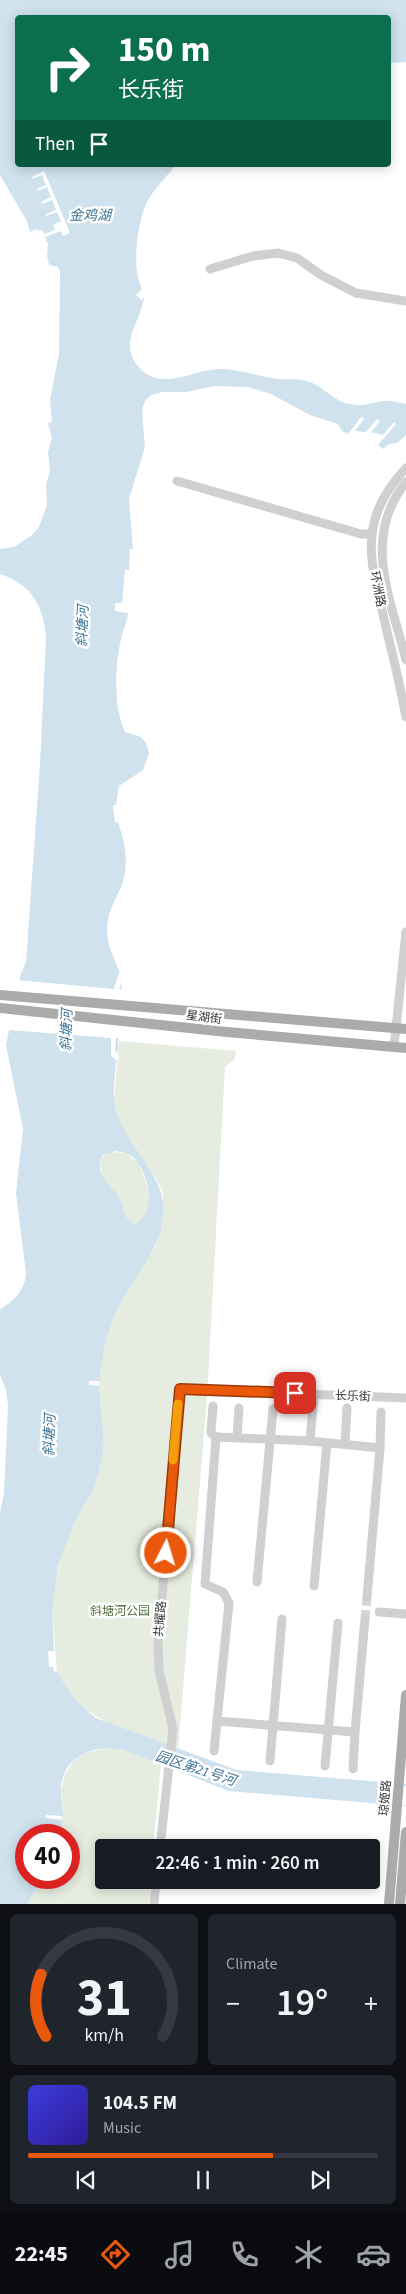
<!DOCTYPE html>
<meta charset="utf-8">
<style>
body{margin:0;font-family:"Source Sans 3","Noto Sans SC",sans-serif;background:#20242c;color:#f1f3f6;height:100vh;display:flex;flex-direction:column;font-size:19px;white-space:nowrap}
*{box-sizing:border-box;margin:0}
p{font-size:16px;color:#9ea1a6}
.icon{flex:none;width:28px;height:28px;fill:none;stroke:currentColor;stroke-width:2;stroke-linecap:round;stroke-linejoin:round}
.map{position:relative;height:1904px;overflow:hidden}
.drawer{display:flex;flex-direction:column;gap:10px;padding:10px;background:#0d0f14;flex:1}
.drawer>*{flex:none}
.hud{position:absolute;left:15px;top:15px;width:376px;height:152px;border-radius:5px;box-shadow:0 2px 12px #0003;background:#0b6e4f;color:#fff;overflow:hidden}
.speed{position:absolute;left:15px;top:1824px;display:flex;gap:10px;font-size:25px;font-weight:700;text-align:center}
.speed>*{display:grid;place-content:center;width:65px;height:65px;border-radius:50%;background:#171b24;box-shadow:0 2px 12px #0003;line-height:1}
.speed .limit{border:8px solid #d22;background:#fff;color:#111}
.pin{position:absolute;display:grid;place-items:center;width:42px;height:42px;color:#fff;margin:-21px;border-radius:10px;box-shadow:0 2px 8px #0006}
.me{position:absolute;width:55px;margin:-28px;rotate:5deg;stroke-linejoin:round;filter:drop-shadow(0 0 4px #0008)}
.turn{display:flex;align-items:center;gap:18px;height:105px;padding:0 20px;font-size:22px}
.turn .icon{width:65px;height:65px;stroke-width:2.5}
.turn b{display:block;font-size:35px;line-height:42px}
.then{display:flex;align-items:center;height:48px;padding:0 20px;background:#0003;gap:10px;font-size:19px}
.big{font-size:38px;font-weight:600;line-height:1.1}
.drawer .tile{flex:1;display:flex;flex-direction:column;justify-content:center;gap:8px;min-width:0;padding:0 18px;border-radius:8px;background:#20242c}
.drawer .dial{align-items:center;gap:0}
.dial svg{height:130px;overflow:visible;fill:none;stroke:#363941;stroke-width:7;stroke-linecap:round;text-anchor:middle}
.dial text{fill:#f1f3f6;stroke:none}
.song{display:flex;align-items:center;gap:15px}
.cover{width:60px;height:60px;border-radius:8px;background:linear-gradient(135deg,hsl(240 70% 55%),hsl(250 70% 35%))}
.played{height:5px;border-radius:2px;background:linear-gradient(90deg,#ea580c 70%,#363941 70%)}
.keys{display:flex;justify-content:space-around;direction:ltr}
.heat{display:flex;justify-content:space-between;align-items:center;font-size:28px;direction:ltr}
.drawer .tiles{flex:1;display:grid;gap:10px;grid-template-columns:1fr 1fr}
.tile:last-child{grid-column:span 2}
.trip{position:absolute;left:95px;top:1839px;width:285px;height:50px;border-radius:5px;background:#171b24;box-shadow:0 2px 12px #0003;font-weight:600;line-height:50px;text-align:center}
.dock{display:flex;height:80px;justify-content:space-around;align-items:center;background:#090b0e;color:#9ea1a6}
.dock .icon{width:35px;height:35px}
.dock .on{color:#ea580c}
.dock b{font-size:22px;color:#f1f3f6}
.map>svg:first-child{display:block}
</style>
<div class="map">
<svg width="406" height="1904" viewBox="0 0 406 1904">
<rect width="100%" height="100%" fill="#fff"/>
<path fill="#e6ecdf" d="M119 1041 236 1051 234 1060 225 1067 207 1397 178 1749 163 1743 153 1847 104 1848V1880H151L149 1904H27L43 1878H69V1835H60L63 1810 61 1790 65 1774 73 1762 83 1754 104 1748 119 1727C85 1713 74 1703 57 1671L52 1611 55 1578 64 1545 74 1523 93 1491 102 1460 104 1441 99 1386 102 1352 108 1331 120 1304 156 1246 163 1219V1193L160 1186 154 1174 139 1166C147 1181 158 1218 134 1224 124 1218 124 1205 118 1196 109 1183 98 1177 101 1158L109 1152 126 1153 138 1163 130 1142 120 1125 114 1101Z"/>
<path fill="#cfe2ee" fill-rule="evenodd" d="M0 0H406V62L389 63V18H18V165H176C167 176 157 186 149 198 137 219 131 268 142 289L136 295 141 300 144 298C141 322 118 342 138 366 160 394 194 368 223 369 241 370 258 376 276 379 287 380 299 378 310 382 324 387 335 402 350 404 362 407 372 403 383 401 391 400 399 403 406 404V435L397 443 389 444 383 449 378 445 396 424 394 422 383 435 371 432 380 421 377 419 366 432 355 431 364 419 361 417 348 434 342 431 338 424 310 415 271 394 248 387 215 386 186 392H162L151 395 145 401 142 410 145 447 129 499 133 549H130L129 570H125L122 603H115V611L128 613C127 622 123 630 121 639 115 666 113 706 125 732L141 737 146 743 149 753 143 770 119 786 116 805H113L115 823 118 822C125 843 130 866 121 887 115 901 108 911 107 927 105 947 119 963 122 982 121 1004 120 1025 118 1047 116 1068 111 1089 116 1110 126 1150 169 1174 163 1218 160 1246 143 1266 129 1289 111 1317 101 1348 100 1381H89V1385L99 1386 104 1441 102 1460 93 1491 74 1523 58 1565 52 1611 54 1651H48L49 1667H53L54 1672 57 1671C67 1690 78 1705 96 1718L237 1770 406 1784V1806L229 1791 124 1750C97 1744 66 1754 61 1785 60 1796 63 1806 63 1816L46 1815V1818L62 1820 60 1835H26V1878H43L27 1904H0V1513L4 1494 8 1405 6 1390 0 1375V1309C14 1301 25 1290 26 1274L16 1193 23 1129 6 1045 21 973 26 962 40 765 46 636C43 605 31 584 0 574V549L14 547 32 535 39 527 47 505 46 485 50 471 48 452 52 438 48 423 52 422 50 400 59 354 60 272 58 267 49 265 47 255 48 244 42 230 38 231 37 229 30 232 27 221 0 175ZM116 1151C123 1152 128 1153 134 1158 148 1172 158 1214 135 1224 124 1220 124 1206 119 1197 110 1184 93 1173 103 1155Z"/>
<g fill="#fff">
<polygon points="44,171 70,233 63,236 61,231 45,237 44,234 55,230 53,225 61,221 57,212 46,216 46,214 56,210 52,200 42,204 41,202 51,197 47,187 37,191 37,189 46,185 42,175 33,179 32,177"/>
<polygon points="119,973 124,977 119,989 124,990 121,1039 116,1038 115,1050 119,1056 118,1061 111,1056 111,1038 9,1030 17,980 114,989"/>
<polygon points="389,1784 406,1786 406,1805 387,1803"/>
</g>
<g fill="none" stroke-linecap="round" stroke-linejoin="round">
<polyline stroke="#d6d6d6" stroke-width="9" stroke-dasharray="9 4.5" stroke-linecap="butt" points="365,1619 367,1597"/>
<g stroke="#d0d0d0" stroke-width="9">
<polyline points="210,269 253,256 278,253 297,258 321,275 356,293 406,301"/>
<path d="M406 468C390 485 377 504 373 528 367 558 378 590 384 619 392 652 400 684 406 717"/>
<polyline points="177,481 361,534 372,534"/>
<path d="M406 482C361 538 391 599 406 660"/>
<polyline points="394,1047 406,932"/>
<polyline points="314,1394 310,1441 216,1437 205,1584 223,1592 229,1603 217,1721 355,1732 365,1619"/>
<polyline points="213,1406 211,1430 211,1433 216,1437"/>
<polyline points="237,1437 239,1408"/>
<polyline points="310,1441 380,1448 367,1597"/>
<polyline points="345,1444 347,1408"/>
<polyline points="380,1448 381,1412"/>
<polyline points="257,1582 273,1409"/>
<polyline points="314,1586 327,1443"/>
<polyline points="379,1612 406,1614"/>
<polyline points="214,1751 217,1721"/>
<polyline points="270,1761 282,1619"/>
<polyline points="325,1766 338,1623"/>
<polyline points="353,1769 355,1732"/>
<polyline points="160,1848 173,1729 159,1670 158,1643 180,1389 406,1398"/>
<polyline points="154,1904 156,1880"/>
</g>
<g stroke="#ababab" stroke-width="10">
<polyline points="0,995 406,1029"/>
<polyline points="0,1008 227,1032 406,1048"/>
<polyline points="389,1904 406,1695"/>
<polyline points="400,1904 406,1832"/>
</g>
</g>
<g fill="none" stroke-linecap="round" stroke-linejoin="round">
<g stroke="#983908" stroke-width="12">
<polyline id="route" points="166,1553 180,1389 295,1393"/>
</g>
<use href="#route" stroke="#ea580c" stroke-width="9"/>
<polyline stroke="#f59e0b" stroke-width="9" points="173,1460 178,1404"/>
</g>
<g text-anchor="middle" stroke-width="5" stroke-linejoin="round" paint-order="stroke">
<g font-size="12" fill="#333" stroke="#fff">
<text transform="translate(378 589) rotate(79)" y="4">环洲路</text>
<text transform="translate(204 1017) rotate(7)" y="4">星湖街</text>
<text transform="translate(353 1396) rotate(2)" y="4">长乐街</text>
<text transform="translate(160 1619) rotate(-85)" y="4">共耀路</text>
<text transform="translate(385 1798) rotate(-85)" y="4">琼姬路</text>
</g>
<g font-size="12" fill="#56703f" stroke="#fff">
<text x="120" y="1615">斜塘河公园</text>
</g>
<g font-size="14" font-style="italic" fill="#3f7597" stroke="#fff">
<text x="90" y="220">金鸡湖</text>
<text transform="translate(82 626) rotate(-88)" y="5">斜塘河</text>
<text transform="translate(66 1030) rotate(-88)" y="5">斜塘河</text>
<text transform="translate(49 1435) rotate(-88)" y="5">斜塘河</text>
<text transform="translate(196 1768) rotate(18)" y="5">园区第21号河</text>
</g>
</g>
</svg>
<div class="speed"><div class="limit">40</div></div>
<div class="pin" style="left:295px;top:1393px;background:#d93025"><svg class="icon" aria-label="arrive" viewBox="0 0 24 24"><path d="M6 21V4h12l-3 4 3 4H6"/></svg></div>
<svg class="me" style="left:166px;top:1553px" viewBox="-20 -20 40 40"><circle r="17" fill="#ea580c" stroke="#fff" stroke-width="3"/><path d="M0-11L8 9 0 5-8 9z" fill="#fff"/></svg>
<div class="trip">22:46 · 1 min · 260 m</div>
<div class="hud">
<div class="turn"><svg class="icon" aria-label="right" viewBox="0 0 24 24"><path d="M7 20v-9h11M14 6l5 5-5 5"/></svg><div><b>150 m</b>长乐街</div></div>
<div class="then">Then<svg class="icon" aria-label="arrive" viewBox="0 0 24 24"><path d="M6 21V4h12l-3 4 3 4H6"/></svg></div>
</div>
</div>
<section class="drawer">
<div class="tiles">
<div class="tile dial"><svg viewBox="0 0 100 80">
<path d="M14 69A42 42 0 1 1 86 69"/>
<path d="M14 69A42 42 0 0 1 11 31" stroke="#ea580c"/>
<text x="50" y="56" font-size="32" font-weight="700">31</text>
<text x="50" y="72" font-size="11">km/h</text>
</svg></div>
<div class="tile"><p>Climate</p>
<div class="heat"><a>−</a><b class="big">19°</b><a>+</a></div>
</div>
<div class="tile">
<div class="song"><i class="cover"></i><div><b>104.5 FM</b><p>Music</p></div></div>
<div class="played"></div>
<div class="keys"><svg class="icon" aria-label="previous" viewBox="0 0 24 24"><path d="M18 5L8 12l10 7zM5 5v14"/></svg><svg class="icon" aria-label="pause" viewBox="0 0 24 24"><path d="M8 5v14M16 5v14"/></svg><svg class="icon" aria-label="next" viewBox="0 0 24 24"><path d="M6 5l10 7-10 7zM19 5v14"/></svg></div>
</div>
</div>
</section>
<nav class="dock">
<b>22:45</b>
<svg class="icon on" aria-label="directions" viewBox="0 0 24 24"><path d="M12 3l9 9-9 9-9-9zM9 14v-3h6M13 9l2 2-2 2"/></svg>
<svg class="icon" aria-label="music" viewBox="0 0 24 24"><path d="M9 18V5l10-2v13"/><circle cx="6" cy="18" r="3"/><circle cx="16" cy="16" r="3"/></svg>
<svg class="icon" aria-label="phone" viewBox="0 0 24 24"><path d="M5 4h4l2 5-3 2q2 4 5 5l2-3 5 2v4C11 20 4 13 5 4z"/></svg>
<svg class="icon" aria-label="climate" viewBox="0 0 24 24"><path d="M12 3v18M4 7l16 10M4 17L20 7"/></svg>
<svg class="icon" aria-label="car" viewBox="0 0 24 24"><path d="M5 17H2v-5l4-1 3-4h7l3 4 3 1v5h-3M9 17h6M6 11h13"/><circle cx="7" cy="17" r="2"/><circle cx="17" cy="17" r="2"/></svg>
</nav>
